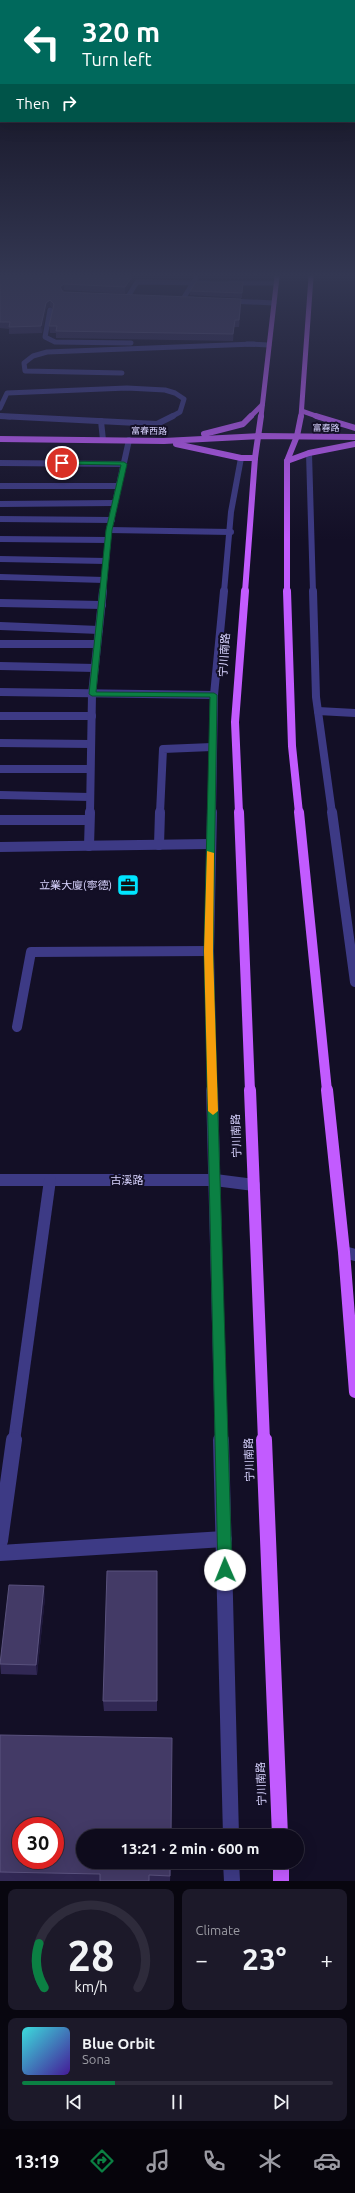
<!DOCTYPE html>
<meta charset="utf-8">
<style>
body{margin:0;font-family:Ubuntu,"Noto Sans SC",sans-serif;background:#1c1929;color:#f1f3f6;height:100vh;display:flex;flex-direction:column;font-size:15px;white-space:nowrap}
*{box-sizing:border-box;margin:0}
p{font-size:13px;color:#9b9ba3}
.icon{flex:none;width:22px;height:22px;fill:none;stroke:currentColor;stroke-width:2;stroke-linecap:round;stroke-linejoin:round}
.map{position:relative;height:1881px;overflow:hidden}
.side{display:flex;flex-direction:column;gap:8px;padding:8px;background:#08060f;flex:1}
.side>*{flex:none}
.hud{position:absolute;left:0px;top:0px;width:355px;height:122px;box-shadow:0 4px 16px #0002,0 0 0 1px #2e2b3b;background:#00695c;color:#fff;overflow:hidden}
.speed{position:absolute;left:12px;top:1817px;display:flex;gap:8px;font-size:20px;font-weight:700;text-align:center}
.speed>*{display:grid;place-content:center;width:52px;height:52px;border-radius:50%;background:#0e0b1c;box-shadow:0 4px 16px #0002,0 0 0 1px #2e2b3b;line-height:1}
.speed .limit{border:6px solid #d22;background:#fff;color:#111}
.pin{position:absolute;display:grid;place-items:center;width:34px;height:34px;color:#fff;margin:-17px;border:2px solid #fff;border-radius:50%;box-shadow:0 1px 4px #0007}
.me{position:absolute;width:44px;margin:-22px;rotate:359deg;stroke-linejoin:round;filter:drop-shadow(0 0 3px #0008)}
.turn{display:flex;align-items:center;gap:14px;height:84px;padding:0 16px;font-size:18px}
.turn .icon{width:52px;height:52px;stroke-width:2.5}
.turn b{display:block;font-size:28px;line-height:34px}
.then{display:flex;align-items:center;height:38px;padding:0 16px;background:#0003;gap:8px;font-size:15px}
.big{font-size:30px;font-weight:700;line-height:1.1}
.side .tile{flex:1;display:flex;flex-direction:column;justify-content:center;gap:6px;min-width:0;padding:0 14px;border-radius:8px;background:#1c1929}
.side .dial{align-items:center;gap:0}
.dial svg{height:104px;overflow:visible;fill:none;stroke:#2e2b3b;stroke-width:7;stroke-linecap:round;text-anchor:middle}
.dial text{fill:#f1f3f6;stroke:none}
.song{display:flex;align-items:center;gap:12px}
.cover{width:48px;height:48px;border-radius:6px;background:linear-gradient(135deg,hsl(180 70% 55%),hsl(260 70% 35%))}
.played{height:4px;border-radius:2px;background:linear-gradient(90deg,#0b8043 30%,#2e2b3b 30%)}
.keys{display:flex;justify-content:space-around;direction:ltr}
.heat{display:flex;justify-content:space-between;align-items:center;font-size:22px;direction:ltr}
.side .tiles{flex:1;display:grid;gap:8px;grid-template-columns:1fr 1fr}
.tile:last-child{grid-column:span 2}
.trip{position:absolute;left:76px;top:1829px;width:228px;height:40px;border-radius:20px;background:#0e0b1c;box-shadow:0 4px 16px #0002,0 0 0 1px #2e2b3b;font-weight:700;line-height:40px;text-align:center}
.tab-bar{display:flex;height:64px;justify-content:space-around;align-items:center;background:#06040b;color:#9b9ba3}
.tab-bar .icon{width:28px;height:28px}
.tab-bar .selected{color:#0b8043}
.tab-bar b{font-size:18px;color:#f1f3f6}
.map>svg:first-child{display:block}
</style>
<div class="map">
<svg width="355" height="1881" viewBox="0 0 355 1881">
<rect width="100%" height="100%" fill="#130f26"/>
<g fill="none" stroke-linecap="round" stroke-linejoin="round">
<g stroke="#3d3a85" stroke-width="5">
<polyline points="230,283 276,283"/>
<polyline points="135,298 127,298 137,282 208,283"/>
<polyline points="193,299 183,299 196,278"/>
<polyline points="229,301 274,303"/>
<polyline points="50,310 45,337 55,342 131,343"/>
<polyline points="247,344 269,345"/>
<polyline points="122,373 25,371 24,363 33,356 47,352 254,344"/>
<polyline points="0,408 7,393 127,388 165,390 175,393 184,399 180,412 171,417"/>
<polyline points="0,416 10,417"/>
</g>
<g stroke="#3d3a85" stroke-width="6">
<polyline points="0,416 157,424 173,416"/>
<polyline points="101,421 103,440"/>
<polyline points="309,453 313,592"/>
<polyline points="0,463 124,464"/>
<polyline points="0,486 119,486"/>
<polyline points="0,504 115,503"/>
<polyline points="0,519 112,520"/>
<polyline points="109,530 231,532"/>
<polyline points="0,539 108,540"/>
<polyline points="0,559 106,561"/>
<polyline points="0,577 104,580"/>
<polyline points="103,592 109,530 129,440"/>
<polyline points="224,592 231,512 241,458"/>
</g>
<g stroke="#3d3a85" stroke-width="8">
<polyline points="313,591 316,697 332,813"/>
<polyline points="0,603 102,605"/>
<polyline points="0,626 99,630"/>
<polyline points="0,644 97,644"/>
<polyline points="0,666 95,668"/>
<polyline points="0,692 214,695"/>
<polyline points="318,711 355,713"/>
<polyline points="0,716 92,716"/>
<polyline points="0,743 91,744"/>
<polyline points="0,769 90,769"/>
<polyline points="0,795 90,797"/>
<polyline points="90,813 92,694 103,591"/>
<polyline points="160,813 163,749 212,747"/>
<polyline points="212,813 214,695 224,591"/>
</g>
<g stroke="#3d3a85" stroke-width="10">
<polyline points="212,812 209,951 212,1091"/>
<polyline points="332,812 355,982"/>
<polyline points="0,820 89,820"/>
<polyline points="159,845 160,812"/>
<polyline points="89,846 90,812"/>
<polyline points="0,847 210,844"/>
<polyline points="17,1027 31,952 209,951"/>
</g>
<g stroke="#3d3a85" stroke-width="12">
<polyline points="212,1090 221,1441"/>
<polyline points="0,1180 215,1180 254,1185"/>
<polyline points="344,1252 355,1255"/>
<polyline points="14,1441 50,1180"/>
</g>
<g stroke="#3d3a85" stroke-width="16">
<polyline points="221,1440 231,1836"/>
<polyline points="0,1541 14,1440"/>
<polyline points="0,1553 224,1539"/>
<polyline points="231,1862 232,1881"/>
</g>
<g stroke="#c25bff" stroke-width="5">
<polyline points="302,411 319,417"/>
<polyline points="250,417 262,405"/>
<polyline points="261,417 277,277"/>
<polyline points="301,417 311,277"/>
</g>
<g stroke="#c25bff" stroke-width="6">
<polyline points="316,416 355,428"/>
<polyline points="204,434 243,424 251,416"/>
<polyline points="0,439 164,441 259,436 355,437"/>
<polyline points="176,444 241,458 255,458"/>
<polyline points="287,461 309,453 355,444"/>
<polyline points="245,592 255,458 261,416"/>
<polyline points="287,592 287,461 297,436 301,416"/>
</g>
<g stroke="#c25bff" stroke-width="8">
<polyline points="287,591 292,746 299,813"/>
<polyline points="239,813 235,722 245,591"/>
</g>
<g stroke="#c25bff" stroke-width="10">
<polyline points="239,812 250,1091"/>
<polyline points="299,812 327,1091"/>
</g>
<g stroke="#c25bff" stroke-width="12">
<polyline points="250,1090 264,1441"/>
<polyline points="327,1090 344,1252 355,1392"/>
</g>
<g stroke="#c25bff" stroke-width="16">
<polyline points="264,1440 280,1836"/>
<polyline points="281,1862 281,1881"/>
</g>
</g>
<g fill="#312854">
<polygon points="0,277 193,277 191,278 137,278 134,280 125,294 64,290 63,291 63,292 241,306 239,327 234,327 233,341 56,338 56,333 50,333 49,326 53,309 50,306 46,309 42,333 9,334 9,329 0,328"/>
<polygon points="198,277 244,277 244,279 200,278"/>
<polygon points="243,282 242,298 190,295 190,291"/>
<polygon points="157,1571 157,1711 104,1711 103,1701"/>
<polygon points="45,1597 37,1675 1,1674 0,1662"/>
<polygon points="0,1735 171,1862 170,1881 0,1881"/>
</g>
<g fill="#1d163a">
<polygon points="132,277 137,277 137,278 134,280 125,294 125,287"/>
<polygon points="64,284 64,290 60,293 60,287"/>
<polygon points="241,299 241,306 239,327 239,320"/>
<polygon points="50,300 50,306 46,309 42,333 41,326 46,303"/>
<polygon points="44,1586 45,1597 37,1675 36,1665"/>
</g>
<g fill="#433a66" stroke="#5a527e" fill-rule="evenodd">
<polygon points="0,277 132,277 125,287 64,284 60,287 63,292 241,299 239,320 235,320 233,334 56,331 57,326 49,326 54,304 50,300 46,303 41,326 9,327 10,322 0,322"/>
<polygon points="196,282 243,282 242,293 190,291"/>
<polygon points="107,1571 157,1571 157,1701 103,1701"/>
<polygon points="9,1585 44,1586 36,1665 0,1664"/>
<path d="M0 1735 172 1738 171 1836H83V1862H170V1876L149 1875V1881H100V1874L0 1872ZM21 1826H55V1860H21Z"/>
</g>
<linearGradient id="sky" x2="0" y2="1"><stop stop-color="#0a0815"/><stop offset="0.51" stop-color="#333752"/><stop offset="1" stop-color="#333752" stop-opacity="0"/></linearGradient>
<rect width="355" height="540" fill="url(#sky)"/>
<polygon fill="#0b8043" stroke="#07532c" points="62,461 124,462 127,464 112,530 96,692 214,693 217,695 213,951 232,1570 230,1575 225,1577 220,1575 218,1570 204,951 210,697 92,696 89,694 106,530 121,465 60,464"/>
<polygon fill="#f59e0b" points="207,851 214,853 213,951 218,1111 213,1115 208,1111 204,951"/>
<defs>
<g id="office-square" transform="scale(1.15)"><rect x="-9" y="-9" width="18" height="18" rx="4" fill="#00e5ff" stroke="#130f26"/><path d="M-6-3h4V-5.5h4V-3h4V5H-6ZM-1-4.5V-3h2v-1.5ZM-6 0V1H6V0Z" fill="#111"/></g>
</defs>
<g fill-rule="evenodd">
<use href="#office-square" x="128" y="885"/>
</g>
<g text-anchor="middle" stroke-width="4" stroke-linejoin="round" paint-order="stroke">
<g font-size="9" fill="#d9d4ff" stroke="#130f26">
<text transform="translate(326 428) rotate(1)" y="3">富春路</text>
<text transform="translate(149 431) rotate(1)" y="3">富春西路</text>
</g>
<g font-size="11" fill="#d9d4ff" stroke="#130f26">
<text transform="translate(224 655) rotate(-86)" y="4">宁川南路</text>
<text transform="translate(236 1136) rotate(-92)" y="4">宁川南路</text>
<text x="127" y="1184">古溪路</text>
<text transform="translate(249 1460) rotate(-92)" y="4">宁川南路</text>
<text transform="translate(261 1784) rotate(-92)" y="4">宁川南路</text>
</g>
<g font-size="11" fill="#d9d4ff" stroke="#130f26" text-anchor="end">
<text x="112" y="889">立業大廈(寧德)</text>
</g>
</g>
</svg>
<div class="speed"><div class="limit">30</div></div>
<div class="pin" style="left:62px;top:463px;background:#d93025"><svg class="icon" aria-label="arrive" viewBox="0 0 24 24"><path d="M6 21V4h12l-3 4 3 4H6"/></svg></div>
<svg class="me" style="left:225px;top:1570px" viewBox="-20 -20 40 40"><circle r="19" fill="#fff"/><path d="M0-13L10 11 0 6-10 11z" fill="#0b8043"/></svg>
<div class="trip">13:21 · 2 min · 600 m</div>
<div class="hud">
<div class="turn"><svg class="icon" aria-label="left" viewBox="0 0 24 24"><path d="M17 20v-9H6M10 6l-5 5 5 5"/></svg><div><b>320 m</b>Turn left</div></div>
<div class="then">Then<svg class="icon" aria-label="right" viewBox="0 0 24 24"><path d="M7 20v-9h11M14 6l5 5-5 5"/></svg></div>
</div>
</div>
<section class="side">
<div class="tiles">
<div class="tile dial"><svg viewBox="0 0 100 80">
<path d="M14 69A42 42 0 1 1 86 69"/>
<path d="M14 69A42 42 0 0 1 10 35" stroke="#0b8043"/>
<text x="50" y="56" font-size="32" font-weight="700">28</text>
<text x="50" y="72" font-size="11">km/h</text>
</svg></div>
<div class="tile"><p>Climate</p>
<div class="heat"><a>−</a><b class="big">23°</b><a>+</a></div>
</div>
<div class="tile">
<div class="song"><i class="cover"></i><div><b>Blue Orbit</b><p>Sona</p></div></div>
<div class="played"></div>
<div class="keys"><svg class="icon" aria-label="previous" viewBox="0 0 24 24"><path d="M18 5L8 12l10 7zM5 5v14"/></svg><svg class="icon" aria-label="pause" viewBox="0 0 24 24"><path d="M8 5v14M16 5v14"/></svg><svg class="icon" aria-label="next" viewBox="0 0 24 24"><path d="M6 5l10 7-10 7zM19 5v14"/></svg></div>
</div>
</div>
</section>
<nav class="tab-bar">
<b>13:19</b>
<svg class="icon selected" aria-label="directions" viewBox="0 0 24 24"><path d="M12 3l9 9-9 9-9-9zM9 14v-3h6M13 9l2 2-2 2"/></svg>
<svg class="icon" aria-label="music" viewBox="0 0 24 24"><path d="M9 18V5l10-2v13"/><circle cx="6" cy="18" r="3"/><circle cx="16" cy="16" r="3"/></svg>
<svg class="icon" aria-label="phone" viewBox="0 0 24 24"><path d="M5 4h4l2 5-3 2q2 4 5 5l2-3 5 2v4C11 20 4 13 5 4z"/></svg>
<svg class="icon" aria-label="climate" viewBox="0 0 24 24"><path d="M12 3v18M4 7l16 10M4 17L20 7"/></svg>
<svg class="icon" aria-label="car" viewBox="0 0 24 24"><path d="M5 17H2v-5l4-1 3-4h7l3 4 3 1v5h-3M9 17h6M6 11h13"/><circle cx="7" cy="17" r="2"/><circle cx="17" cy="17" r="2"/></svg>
</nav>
